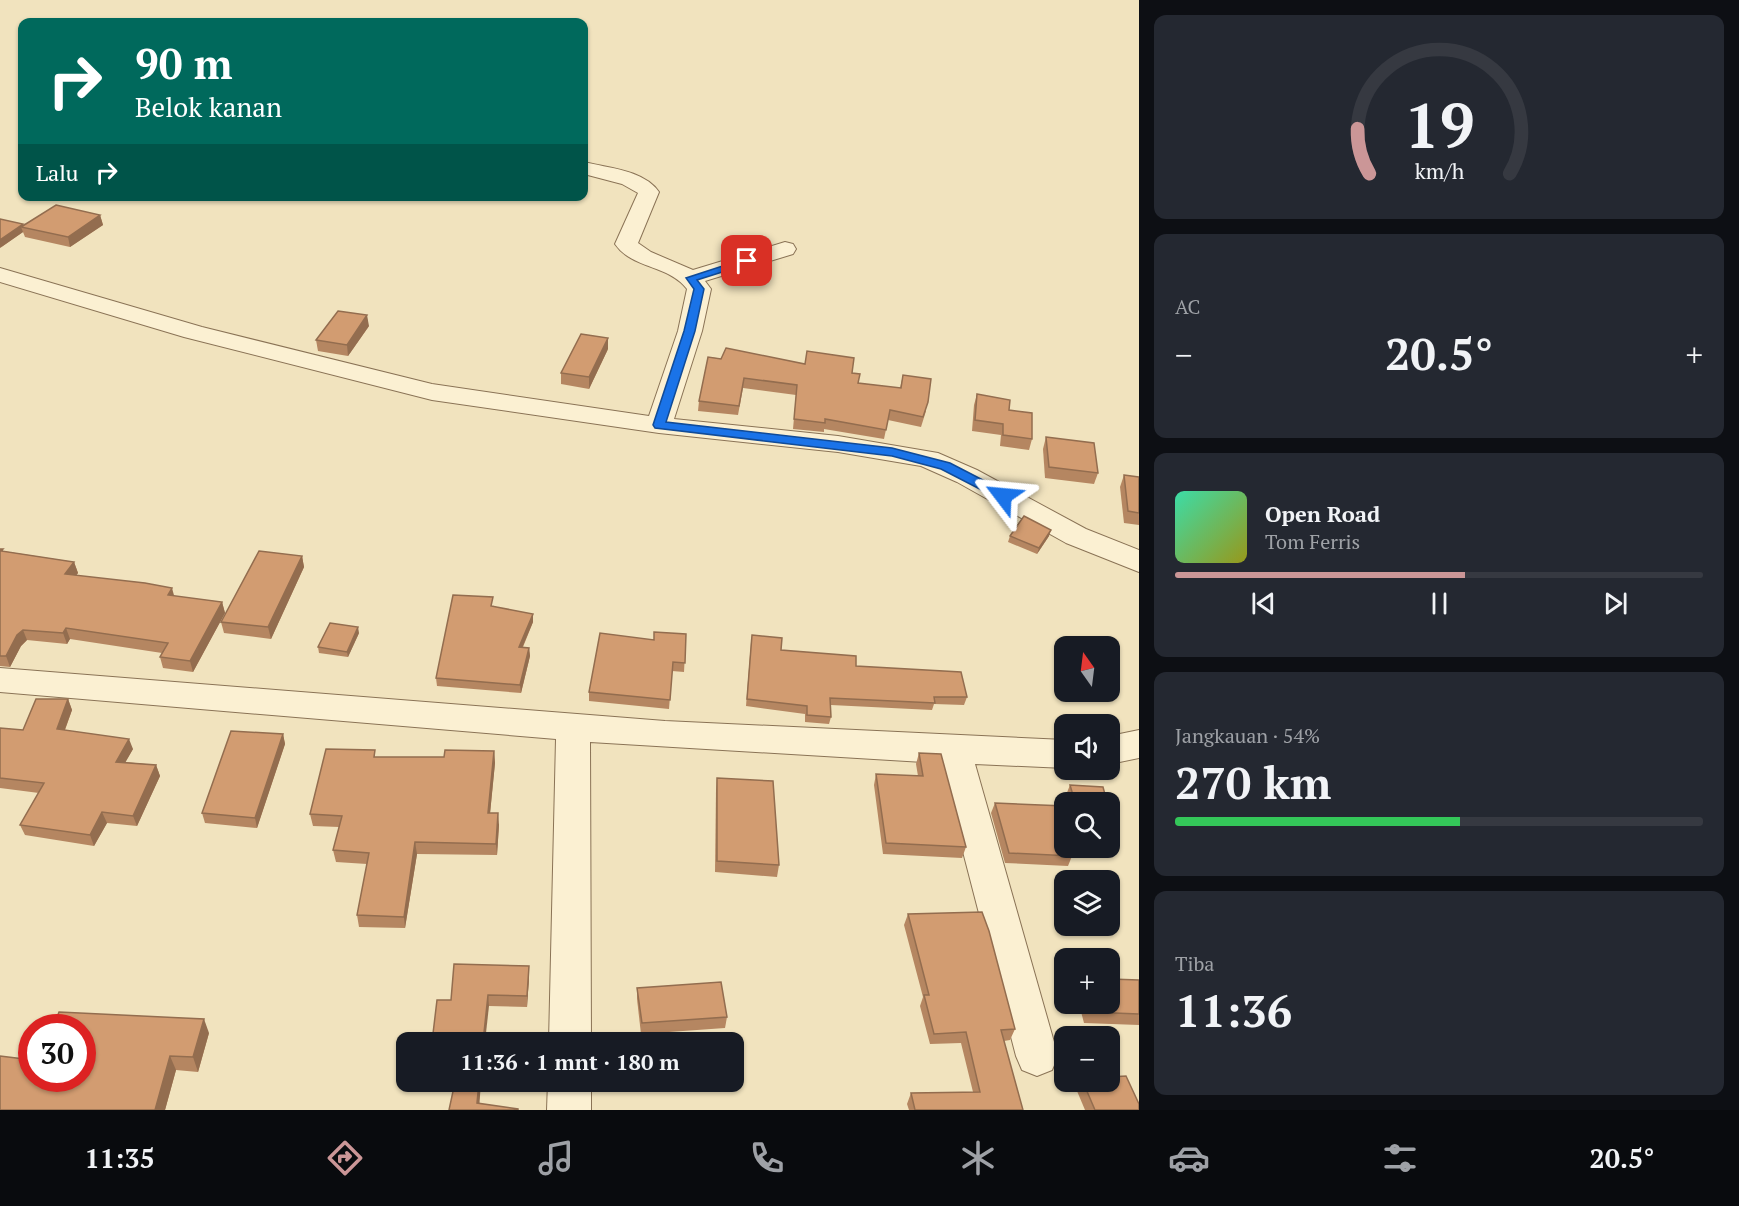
<!DOCTYPE html>
<html lang="id">
<meta charset="utf-8">
<style>
body{margin:0;font-family:"PT Serif",serif;background:#242831;color:#f1f3f6;height:100vh;display:flex;flex-direction:column;font-size:22px;white-space:nowrap}
*{box-sizing:border-box;margin:0}
p{font-size:20px;color:#9ea1a6}
.icon{flex:none;width:33px;height:33px;fill:none;stroke:currentColor;stroke-width:2;stroke-linecap:round;stroke-linejoin:round}
.map{position:relative;flex:1;overflow:hidden}
.side{display:flex;flex-direction:column;gap:15px;padding:15px;background:#0d0f14;width:600px}
.side>*{flex:none}
.guide{position:absolute;left:18px;top:18px;width:570px;height:183px;border-radius:12px;box-shadow:0 2px 4px #0004;background:#00695c;color:#fff;overflow:hidden}
.needle{width:39px;rotate:346deg}
.buttons{position:absolute;left:1054px;top:636px;display:grid;gap:12px}
.buttons a{display:grid;place-items:center;width:66px;height:66px;border-radius:12px;background:#171b24;box-shadow:0 2px 4px #0004;font-size:30px}
.speed{position:absolute;left:18px;top:1014px;display:flex;gap:12px;font-size:30px;font-weight:700;text-align:center}
.speed>*{display:grid;place-content:center;width:78px;height:78px;border-radius:50%;background:#171b24;box-shadow:0 2px 4px #0004;line-height:1}
.speed .limit{border:9px solid #d22;background:#fff;color:#111}
.pin{position:absolute;display:grid;place-items:center;width:51px;height:51px;color:#fff;margin:-26px;border-radius:12px;box-shadow:0 3px 9px #0006}
.me{position:absolute;width:66px;margin:-33px;rotate:299deg;stroke-linejoin:round;filter:drop-shadow(0 0 4px #0008)}
.turn{display:flex;align-items:center;gap:21px;height:126px;padding:0 18px;font-size:27px}
.turn .icon{width:78px;height:78px;stroke-width:2.5}
.turn b{display:block;font-size:42px;line-height:51px}
.then{display:flex;align-items:center;height:57px;padding:0 18px;background:#0003;gap:12px;font-size:22px}
.big{font-size:45px;font-weight:600;line-height:1.1}
.side .widget{flex:1;display:flex;flex-direction:column;justify-content:center;gap:9px;min-width:0;padding:0 21px;border-radius:12px;background:#242831}
.side .dial{align-items:center;gap:0}
.dial svg{height:156px;overflow:visible;fill:none;stroke:#363941;stroke-width:7;stroke-linecap:round;text-anchor:middle}
.dial text{fill:#f1f3f6;stroke:none}
.song{display:flex;align-items:center;gap:18px}
.cover{width:72px;height:72px;border-radius:9px;background:linear-gradient(135deg,hsl(160 70% 55%),hsl(60 70% 35%))}
.played{height:6px;border-radius:3px;background:linear-gradient(90deg,#cb9697 55%,#363941 55%)}
.keys{display:flex;justify-content:space-around;direction:ltr}
.heat{display:flex;justify-content:space-between;align-items:center;font-size:33px;direction:ltr}
.charge{height:9px;border-radius:4px;background:linear-gradient(90deg,#34c759 54%,#363941 0)}
.trip{position:absolute;left:396px;top:1032px;width:348px;height:60px;border-radius:12px;background:#171b24;box-shadow:0 2px 4px #0004;font-weight:600;line-height:60px;text-align:center}
.dock{display:flex;height:96px;justify-content:space-around;align-items:center;background:#090b0e;color:#9ea1a6}
.dock .icon{width:42px;height:42px}
.dock .selected{color:#cb9697}
.dock b{font-size:27px;color:#f1f3f6}
main{display:flex;flex:1;min-height:0}
.map>svg:first-child{display:block}
</style>
<main>
<div class="map">
<svg width="1139" height="1110" viewBox="0 0 1139 1110">
<rect width="100%" height="100%" fill="#f1e3be"/>
<g fill="none" stroke-linecap="round" stroke-linejoin="round">
<g stroke="#8a7356" stroke-width="2">
<g id="minor">
<path d="M584 162C608 168 644 170 659 192L638 243 651 252 693 270 785 242 793 244 796 249 793 254 705 281 711 289 702 331 674 419 838 436 938 453 977 470 1086 529 1139 550V572L1066 543 957 482 921 466 838 452 659 433 432 400 184 337 0 282V268L202 327 432 384 649 416 678 331 687 289C669 265 632 269 615 244L638 193 622 184 584 174Z"/>
<polygon points="0,668 665,721 1065,740 1065,768 975,764 1058,1056 1052,1070 1037,1076 1022,1070 1016,1056 940,763 590,742 591,1042 549,1042 556,739 0,692"/>
<polygon points="1139,730 1139,758 1110,764 1110,736"/>
<polygon points="548,1082 591,1082 591,1110 547,1110"/>
</g>
</g>
<use href="#minor" fill="#fbf0d2" fill-rule="evenodd"/>
</g>
<g fill="#b58661">
<polygon points="100,215 103,225 70,247 25,237 23,232 0,248 23,224 23,226"/>
<polygon points="369,326 348,356 318,351 316,340"/>
<polygon points="608,349 589,389 561,384 561,373"/>
<polygon points="708,357 852,373 858,383 900,388 903,375 926,411 921,427 888,420 884,439 824,429 824,432 793,429 796,395 743,388 738,415 698,411 699,401"/>
<polygon points="977,394 1009,410 1032,439 1029,450 1000,446 1001,435 972,431 974,405"/>
<polygon points="1046,437 1098,473 1094,484 1045,478 1043,449"/>
<polygon points="1124,475 1139,477 1139,525 1124,523 1120,487"/>
<polygon points="1010,536 1049,536 1037,554 1008,542"/>
<polygon points="0,549 3,549 3,551 74,562 78,573 76,575 174,596 222,602 225,613 193,672 163,668 160,657 162,653 70,639 67,644 27,640 21,646 10,667 0,666"/>
<polygon points="302,556 304,567 271,639 224,633 221,622"/>
<polygon points="494,605 493,607 533,622 523,647 529,648 530,656 521,693 437,686 436,678"/>
<polygon points="359,633 348,657 319,653 318,647"/>
<polygon points="686,634 684,672 672,671 669,709 589,701 589,692 654,640"/>
<polygon points="751,642 781,650 856,666 967,697 964,705 934,704 932,710 831,705 831,717 829,724 805,722 805,714 746,706"/>
<polygon points="68,699 72,710 65,730 133,749 125,762 156,765 160,776 137,826 107,823 94,846 25,835 20,825 39,793 0,788 0,728 23,730"/>
<polygon points="283,734 285,744 257,828 205,823 202,813"/>
<polygon points="494,751 495,763 490,813 499,825 497,855 417,854 405,928 359,927 357,915 367,864 336,862 333,850 339,827 313,826 310,814 376,757 444,757"/>
<polygon points="919,753 966,847 962,858 883,854 874,785 876,774 918,776 916,764"/>
<polygon points="717,778 779,865 777,877 715,872 716,790"/>
<polygon points="1070,785 1107,802 1068,802 1066,795"/>
<polygon points="995,803 1065,848 1072,856 1068,866 1005,863 991,813"/>
<polygon points="1110,812 1116,832 1111,842 1110,841"/>
<polygon points="908,914 1015,1029 1010,1040 1004,1041 1023,1110 909,1110 907,1104 911,1093 973,1092 961,1043 930,1044 920,1006 923,997 904,925"/>
<polygon points="529,966 529,977 527,1007 489,1006 451,1000"/>
<polygon points="1139,980 1139,1025 1084,1023 1079,1004 1110,1004"/>
<polygon points="637,988 727,1017 725,1028 641,1034 637,999"/>
<polygon points="209,1033 198,1072 176,1070 165,1110 0,1110 32,1078"/>
<polygon points="1082,1082 1110,1082 1139,1110 1085,1110 1077,1091"/>
</g>
<g fill="#936d4f">
<polygon points="100,215 103,225 70,247 68,237"/>
<polygon points="23,224 24,227 21,227 23,232 0,248 0,240"/>
<polygon points="367,315 369,326 348,356 347,345"/>
<polygon points="608,338 608,349 589,389 589,377"/>
<polygon points="1051,530 1049,536 1037,554 1039,548"/>
<polygon points="302,556 304,567 271,639 268,627"/>
<polygon points="74,562 78,573 69,585 65,574"/>
<polygon points="172,588 175,599 168,595"/>
<polygon points="222,602 225,613 193,672 190,661"/>
<polygon points="533,614 533,622 519,655 519,647"/>
<polygon points="358,627 359,633 348,657 347,652"/>
<polygon points="66,628 70,639 67,644 63,633"/>
<polygon points="23,630 27,640 21,646 10,667 6,656 17,635"/>
<polygon points="529,648 530,656 521,693 520,685"/>
<polygon points="68,699 72,710 61,740 57,729"/>
<polygon points="283,734 285,744 257,828 255,818"/>
<polygon points="129,739 133,749 120,772 116,762"/>
<polygon points="494,751 495,763 489,824 488,813"/>
<polygon points="156,765 160,776 137,826 133,816"/>
<polygon points="102,812 107,823 94,846 90,835"/>
<polygon points="498,813 499,825 497,855 496,844"/>
<polygon points="415,842 417,854 405,928 404,917"/>
<polygon points="529,966 529,977 527,1007 527,996"/>
<polygon points="488,995 489,1006 485,1042 483,1042"/>
<polygon points="204,1019 209,1033 198,1072 193,1057"/>
<polygon points="170,1056 176,1070 165,1110 155,1110"/>
<polygon points="479,1082 481,1082 479,1110 477,1103"/>
</g>
<g fill="#d29c71" stroke="#936d4f" stroke-width="1.5">
<polygon points="56,205 100,215 68,237 21,227"/>
<polygon points="0,219 23,224 0,240"/>
<polygon points="338,311 367,315 347,345 316,340"/>
<polygon points="581,334 608,338 589,377 561,373"/>
<polygon points="726,348 805,364 807,351 854,358 852,373 860,374 858,383 901,388 903,375 931,379 928,402 923,417 890,410 886,430 825,419 825,423 794,419 797,385 744,378 739,406 699,401 708,357 721,359"/>
<polygon points="977,394 1010,400 1009,410 1032,413 1032,439 1003,435 1003,424 975,420"/>
<polygon points="1046,437 1094,443 1098,473 1049,467"/>
<polygon points="1124,475 1139,477 1139,513 1128,511"/>
<polygon points="1024,516 1051,530 1039,548 1010,536"/>
<polygon points="0,549 3,549 1,551 74,562 65,574 145,583 172,588 168,595 222,602 190,661 160,657 168,643 66,628 63,633 23,630 17,635 6,656 0,656"/>
<polygon points="259,551 302,556 268,627 221,622"/>
<polygon points="453,595 493,597 491,606 533,614 519,647 529,648 520,685 436,678"/>
<polygon points="330,623 358,627 347,652 318,647"/>
<polygon points="654,632 686,634 685,663 673,662 670,700 589,692 600,633 654,640"/>
<polygon points="752,635 782,638 781,650 856,656 856,666 961,672 967,697 934,697 935,703 830,698 831,717 807,715 807,706 747,699"/>
<polygon points="36,699 68,699 57,729 129,739 116,762 156,765 133,816 102,812 90,835 20,825 44,783 0,778 0,728 23,730"/>
<polygon points="231,731 283,734 255,818 202,813"/>
<polygon points="326,749 375,750 374,757 444,757 445,750 494,751 488,813 498,813 496,844 415,842 404,917 357,915 369,853 333,850 342,816 310,814"/>
<polygon points="919,753 941,754 966,847 886,843 876,774 923,776"/>
<polygon points="717,778 773,781 779,865 717,861"/>
<polygon points="1070,785 1103,787 1107,802 1075,802"/>
<polygon points="995,803 1065,806 1065,848 1070,848 1072,856 1009,853"/>
<polygon points="1110,812 1116,832 1110,831"/>
<polygon points="982,912 989,931 1015,1029 1001,1030 1023,1110 915,1110 911,1093 980,1092 966,1032 934,1034 924,995 929,995 908,914"/>
<polygon points="454,964 529,966 527,996 488,995 483,1042 432,1042 437,1000 451,1000"/>
<polygon points="1110,979 1139,980 1139,1014 1089,1012 1087,1004 1110,1004"/>
<polygon points="721,982 727,1017 642,1023 637,988"/>
<polygon points="59,1012 204,1019 193,1057 170,1056 155,1110 0,1110 0,1056 32,1060 32,1078 82,1078 82,1028 53,1028"/>
<polygon points="1126,1076 1139,1104 1139,1110 1095,1110 1083,1082 1110,1082 1110,1077"/>
<polygon points="455,1082 479,1082 477,1103 518,1109 518,1110 449,1110"/>
</g>
<polygon fill="#1a73e8" stroke="#114b97" stroke-width="1.5" points="747,258 752,261 751,263 697,280 704,289 695,331 666,422 892,448 950,463 1008,493 1008,499 999,499 941,469 892,456 655,428 653,425 684,331 694,289 686,278"/>
</svg>
<div class="buttons">
<a><svg class="needle" viewBox="-14 -14 28 28"><path d="M0-13l5 13h-10z" fill="#e53935"/><path d="M0 13l5-13h-10z" fill="#9ea1a6"/></svg></a>
<a><svg class="icon" aria-label="sound" viewBox="0 0 24 24"><path d="M4 9h4l5-4v14l-5-4H4zM17 9q2 3 0 6"/></svg></a>
<a><svg class="icon" aria-label="search" viewBox="0 0 24 24"><circle cx="10" cy="10" r="6"/><path d="M15 15l6 6"/></svg></a>
<a><svg class="icon" aria-label="layers" viewBox="0 0 24 24"><path d="M12 4l9 5-9 5-9-5zM3 14l9 5 9-5"/></svg></a>
<a>+</a>
<a>−</a>
</div>
<div class="speed"><div class="limit">30</div></div>
<div class="pin" style="left:747px;top:261px;background:#d93025"><svg class="icon" aria-label="arrive" viewBox="0 0 24 24"><path d="M6 21V4h12l-3 4 3 4H6"/></svg></div>
<svg class="me" style="left:1003px;top:496px" viewBox="-20 -20 40 40"><path d="M0-17L14 15 0 8-14 15z" fill="#1a73e8" stroke="#fff" stroke-width="4"/></svg>
<div class="trip">11:36 · 1 mnt · 180 m</div>
<div class="guide">
<div class="turn"><svg class="icon" aria-label="right" viewBox="0 0 24 24"><path d="M7 20v-9h11M14 6l5 5-5 5"/></svg><div><b>90 m</b>Belok kanan</div></div>
<div class="then">Lalu<svg class="icon" aria-label="right" viewBox="0 0 24 24"><path d="M7 20v-9h11M14 6l5 5-5 5"/></svg></div>
</div>
</div>
<section class="side">
<div class="widget dial"><svg viewBox="0 0 100 80">
<path d="M14 69A42 42 0 1 1 86 69"/>
<path d="M14 69A42 42 0 0 1 8 46" stroke="#cb9697"/>
<text x="50" y="56" font-size="32" font-weight="700">19</text>
<text x="50" y="72" font-size="11">km/h</text>
</svg></div>
<div class="widget"><p>AC</p>
<div class="heat"><a>−</a><b class="big">20.5°</b><a>+</a></div>
</div>
<div class="widget">
<div class="song"><i class="cover"></i><div><b>Open Road</b><p>Tom Ferris</p></div></div>
<div class="played"></div>
<div class="keys"><svg class="icon" aria-label="previous" viewBox="0 0 24 24"><path d="M18 5L8 12l10 7zM5 5v14"/></svg><svg class="icon" aria-label="pause" viewBox="0 0 24 24"><path d="M8 5v14M16 5v14"/></svg><svg class="icon" aria-label="next" viewBox="0 0 24 24"><path d="M6 5l10 7-10 7zM19 5v14"/></svg></div>
</div>
<div class="widget"><p>Jangkauan · 54%</p><b class="big">270 km</b><div class="charge"></div></div>
<div class="widget"><p>Tiba</p><b class="big">11:36</b></div>
</section>
</main>
<nav class="dock">
<b>11:35</b>
<svg class="icon selected" aria-label="directions" viewBox="0 0 24 24"><path d="M12 3l9 9-9 9-9-9zM9 14v-3h6M13 9l2 2-2 2"/></svg>
<svg class="icon" aria-label="music" viewBox="0 0 24 24"><path d="M9 18V5l10-2v13"/><circle cx="6" cy="18" r="3"/><circle cx="16" cy="16" r="3"/></svg>
<svg class="icon" aria-label="phone" viewBox="0 0 24 24"><path d="M5 4h4l2 5-3 2q2 4 5 5l2-3 5 2v4C11 20 4 13 5 4z"/></svg>
<svg class="icon" aria-label="climate" viewBox="0 0 24 24"><path d="M12 3v18M4 7l16 10M4 17L20 7"/></svg>
<svg class="icon" aria-label="car" viewBox="0 0 24 24"><path d="M5 17H2v-5l4-1 3-4h7l3 4 3 1v5h-3M9 17h6M6 11h13"/><circle cx="7" cy="17" r="2"/><circle cx="17" cy="17" r="2"/></svg>
<svg class="icon" aria-label="filters" viewBox="0 0 24 24"><path d="M4 7h16M4 17h16"/><circle cx="9" cy="7" r="2"/><circle cx="15" cy="17" r="2"/></svg>
<b>20.5°</b>
</nav>
